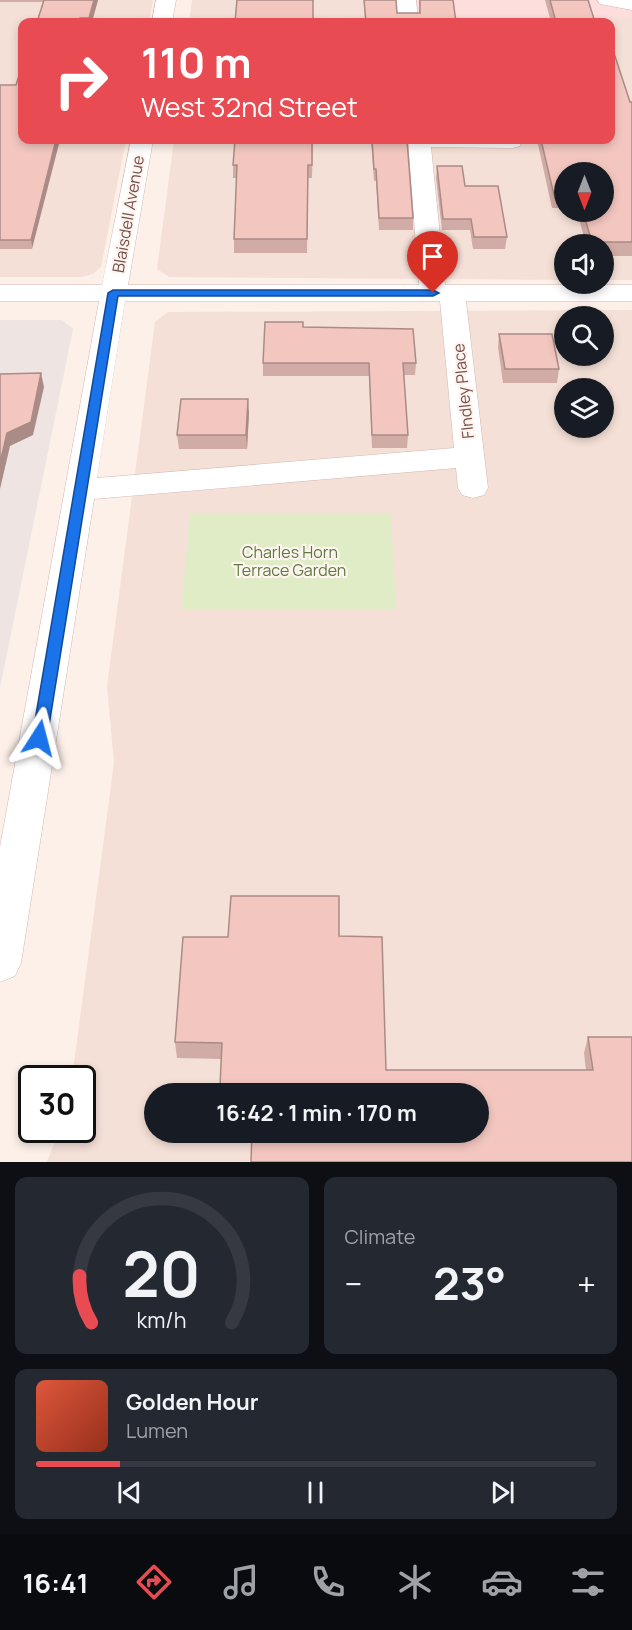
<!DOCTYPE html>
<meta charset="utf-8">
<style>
body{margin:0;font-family:Manrope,sans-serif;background:#242831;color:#f1f3f6;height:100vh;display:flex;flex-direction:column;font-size:22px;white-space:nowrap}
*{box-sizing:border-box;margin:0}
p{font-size:20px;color:#9ea1a6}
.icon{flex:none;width:33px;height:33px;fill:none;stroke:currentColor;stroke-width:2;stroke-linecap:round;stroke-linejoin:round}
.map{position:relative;height:1162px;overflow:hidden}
.panel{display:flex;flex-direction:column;gap:15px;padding:15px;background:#0d0f14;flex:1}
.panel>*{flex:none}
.hud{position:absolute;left:18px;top:18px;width:597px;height:126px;border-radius:12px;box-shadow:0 3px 9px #0003;background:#e84c52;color:#fff;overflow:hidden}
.needle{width:39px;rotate:180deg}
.tools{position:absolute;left:554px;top:162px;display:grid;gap:12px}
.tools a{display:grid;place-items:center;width:60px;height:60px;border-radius:50%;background:#171b24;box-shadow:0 3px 9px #0003;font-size:30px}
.speed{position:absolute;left:18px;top:1065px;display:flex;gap:12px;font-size:30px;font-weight:700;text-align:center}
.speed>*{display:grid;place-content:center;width:78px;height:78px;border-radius:50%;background:#171b24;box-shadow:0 3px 9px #0003;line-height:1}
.speed .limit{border:3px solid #111;border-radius:9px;background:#fff;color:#111}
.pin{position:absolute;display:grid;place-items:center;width:51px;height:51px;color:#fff;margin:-62px -26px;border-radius:50% 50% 50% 0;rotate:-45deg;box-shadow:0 0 6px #0007}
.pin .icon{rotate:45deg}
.me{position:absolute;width:66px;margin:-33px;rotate:9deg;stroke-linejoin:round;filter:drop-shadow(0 0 4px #0008)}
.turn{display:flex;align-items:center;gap:21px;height:126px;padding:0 24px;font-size:27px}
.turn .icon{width:78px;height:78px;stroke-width:2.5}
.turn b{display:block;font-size:42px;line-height:51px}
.big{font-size:45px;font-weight:700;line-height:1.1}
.panel .card{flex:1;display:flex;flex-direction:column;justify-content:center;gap:9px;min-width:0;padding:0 21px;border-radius:12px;background:#242831}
.panel .dial{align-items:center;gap:0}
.dial svg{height:156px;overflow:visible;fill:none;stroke:#363941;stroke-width:7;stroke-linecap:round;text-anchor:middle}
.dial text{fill:#f1f3f6;stroke:none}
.song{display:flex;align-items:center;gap:18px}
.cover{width:72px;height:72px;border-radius:9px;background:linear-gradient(135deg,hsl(10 70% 55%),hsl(10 70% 35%))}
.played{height:6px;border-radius:3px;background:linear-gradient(90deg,#e84c52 15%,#363941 15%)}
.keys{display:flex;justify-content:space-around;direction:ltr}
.heat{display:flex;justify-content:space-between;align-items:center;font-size:33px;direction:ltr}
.panel .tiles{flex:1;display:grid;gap:15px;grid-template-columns:1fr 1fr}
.card:last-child{grid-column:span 2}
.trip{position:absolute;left:144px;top:1083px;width:345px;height:60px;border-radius:30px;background:#171b24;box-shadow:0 3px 9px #0003;font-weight:700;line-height:60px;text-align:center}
.menu{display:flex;height:96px;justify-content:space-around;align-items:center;background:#090b0e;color:#9ea1a6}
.menu .icon{width:42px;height:42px}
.menu .current{color:#e84c52}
.menu b{font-size:27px;color:#f1f3f6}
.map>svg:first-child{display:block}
</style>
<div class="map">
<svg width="632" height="1162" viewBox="0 0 632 1162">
<rect width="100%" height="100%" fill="#fdf0e9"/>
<g fill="#f5e0d7" fill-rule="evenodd">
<polygon points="0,0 153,0 149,22 22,22 22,140 126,140 101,267 93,274 82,277 0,277"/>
<path d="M192 0H408L411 17H632V280H603V244H564V280L169 277 157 269 174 140H610V22H189ZM564 172H603V212H564Z"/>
<path d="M632 310V1162H47L59 1130H82V1078H72L114 763 107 686 155 322 168 312ZM564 316H603V356H564ZM564 388H603V428H564ZM154 1094H478V1132H154Z"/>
</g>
<polygon fill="#fddedd" points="408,0 632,0 632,17 410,17"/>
<polygon fill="#eee4e2" points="0,320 62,320 73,329 0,688"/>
<polygon fill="#dfecc6" points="190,513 391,513 396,609 181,609"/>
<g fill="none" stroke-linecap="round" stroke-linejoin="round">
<g stroke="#d2b7b0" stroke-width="1">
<g id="minor">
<polygon points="156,0 176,0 172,22 152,22"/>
<polygon points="396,0 416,0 418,22 398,22"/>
<polygon points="597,0 632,0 632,10 600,4"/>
<path d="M131 140H153L128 285H419L408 140H522L520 146 512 148 431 147 445 285H632V301H466L488 488 484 495 473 498 462 495 458 488 456 468 94 499 21 963 15 976 0 982V847L99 301H0V285H102ZM125 301H440L454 448 97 478Z"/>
</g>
</g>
<use href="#minor" fill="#fff" fill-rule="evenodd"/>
</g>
<g fill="#d1aba5">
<polygon points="0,0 98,0 92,22 37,22 44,2 0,2"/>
<polygon points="364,0 396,0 397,13 419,13 419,0 453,0 456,22 365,22"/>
<polygon points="545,0 588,0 595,22 551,22"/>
<polygon points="0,85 16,85 32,249 0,249"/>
<polygon points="630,102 632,102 632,256 603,256 603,244 586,244 577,212 603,212 564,172 564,208 552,208 537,140 610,140"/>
<polygon points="313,140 312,178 308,178 307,253 234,253 234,239 237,178 233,178 233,165"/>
<polygon points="371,140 407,140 413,218 413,230 379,230 376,181 374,181"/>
<polygon points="437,166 465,186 507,237 505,249 473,249 470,230 442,230 436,178"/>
<polygon points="303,327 416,363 415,375 404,375 408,435 407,448 372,448 369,376 263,376 263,363"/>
<polygon points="499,334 559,369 557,383 503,383 498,347"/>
<polygon points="249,413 247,449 179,449 177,435"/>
<polygon points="339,936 386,1070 586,1070 584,1053 588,1037 632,1162 478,1094 221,1094 220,1086 222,1059 177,1058 175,1042 228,937"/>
</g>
<g fill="#aa8b86">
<polygon points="94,0 98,0 92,22 90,22 89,18"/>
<polygon points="56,140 60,140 32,249 31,240"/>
<polygon points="41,373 44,387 33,435 10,446 0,489 0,463 7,433"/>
<polygon points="248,399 249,413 247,449 246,435"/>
</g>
<g fill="#f3c7c0" stroke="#aa8b86" stroke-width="1.5">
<polygon points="44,0 94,0 89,18 80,18 79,22 37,22"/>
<polygon points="237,0 313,0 313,22 235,22"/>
<polygon points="364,0 396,0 397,13 420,13 420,0 453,0 456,22 366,22"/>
<polygon points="550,0 588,0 595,22 556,22"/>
<polygon points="610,41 630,102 632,102 632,242 592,242 583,212 603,212 603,172 564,172 564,195 554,195 541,140 610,140"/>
<polygon points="22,66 22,140 56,140 31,240 0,240 0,85 16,85"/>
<polygon points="235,140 312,140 312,165 308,165 307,239 234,239 237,165 233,165"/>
<polygon points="372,140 407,140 413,218 379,218 376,169 374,169"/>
<polygon points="437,166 462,166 465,186 498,186 507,237 474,237 471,219 443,219"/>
<polygon points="265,322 303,322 303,327 413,329 416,363 403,363 408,435 372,435 369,363 263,363"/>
<polygon points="499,334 552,334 559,369 505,369"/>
<polygon points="41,373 31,422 7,433 0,463 0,374"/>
<polygon points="181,399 248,399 246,435 177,435"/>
<polygon points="231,896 339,896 339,936 382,937 386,1070 593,1070 588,1037 632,1037 632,1162 251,1162 252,1132 478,1132 478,1094 254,1094 254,1086 220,1086 222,1043 175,1042 183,937 228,937"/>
</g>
<polygon fill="#1a73e8" stroke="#114b97" stroke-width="1.5" points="113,290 433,290 439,293 433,296 118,296 47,738 39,744 32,738 108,293"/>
<g text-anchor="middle" stroke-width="4.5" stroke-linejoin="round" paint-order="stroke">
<g font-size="16" fill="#78504b" stroke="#fff5f0">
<text transform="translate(128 214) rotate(-80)" y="6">Blaisdell Avenue</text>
<text transform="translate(463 391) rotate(-96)" y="6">FIndley Place</text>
</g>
<g font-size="16" fill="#5f7940" stroke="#fff5f0">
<text x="290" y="558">Charles Horn<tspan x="290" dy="18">Terrace Garden</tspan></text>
</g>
</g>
</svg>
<div class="tools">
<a><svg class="needle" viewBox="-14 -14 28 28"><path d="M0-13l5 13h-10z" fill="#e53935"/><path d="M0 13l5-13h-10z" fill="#9ea1a6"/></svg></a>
<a><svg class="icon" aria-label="sound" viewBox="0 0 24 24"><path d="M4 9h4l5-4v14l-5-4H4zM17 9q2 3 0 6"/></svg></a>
<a><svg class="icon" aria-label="search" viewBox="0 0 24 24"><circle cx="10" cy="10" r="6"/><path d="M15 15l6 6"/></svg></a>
<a><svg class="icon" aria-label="layers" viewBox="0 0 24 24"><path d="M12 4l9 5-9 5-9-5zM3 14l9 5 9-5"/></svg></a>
</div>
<div class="speed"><div class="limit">30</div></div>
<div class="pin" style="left:433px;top:293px;background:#d93025"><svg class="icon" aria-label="arrive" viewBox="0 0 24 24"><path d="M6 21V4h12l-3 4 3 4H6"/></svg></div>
<svg class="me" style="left:39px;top:738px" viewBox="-20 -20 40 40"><path d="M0-17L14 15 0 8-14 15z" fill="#1a73e8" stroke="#fff" stroke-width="4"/></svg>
<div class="trip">16:42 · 1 min · 170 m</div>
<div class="hud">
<div class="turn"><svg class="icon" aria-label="right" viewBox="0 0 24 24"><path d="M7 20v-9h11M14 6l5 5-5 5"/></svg><div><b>110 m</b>West 32nd Street</div></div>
</div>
</div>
<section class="panel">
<div class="tiles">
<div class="card dial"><svg viewBox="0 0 100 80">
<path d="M14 69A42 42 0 1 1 86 69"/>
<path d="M14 69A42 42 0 0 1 8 45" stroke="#e84c52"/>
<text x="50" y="56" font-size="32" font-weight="700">20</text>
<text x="50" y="72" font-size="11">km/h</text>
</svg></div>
<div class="card"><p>Climate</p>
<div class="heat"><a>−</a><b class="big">23°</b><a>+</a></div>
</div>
<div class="card">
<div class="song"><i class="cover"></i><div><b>Golden Hour</b><p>Lumen</p></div></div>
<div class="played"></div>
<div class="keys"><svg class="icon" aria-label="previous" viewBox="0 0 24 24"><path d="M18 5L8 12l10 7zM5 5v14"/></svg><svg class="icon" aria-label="pause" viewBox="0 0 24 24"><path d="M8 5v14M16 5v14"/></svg><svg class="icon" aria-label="next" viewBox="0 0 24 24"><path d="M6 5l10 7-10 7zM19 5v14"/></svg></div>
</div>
</div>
</section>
<nav class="menu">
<b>16:41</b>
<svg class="icon current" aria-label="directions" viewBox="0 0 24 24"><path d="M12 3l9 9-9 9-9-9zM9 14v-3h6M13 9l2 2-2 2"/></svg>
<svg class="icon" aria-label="music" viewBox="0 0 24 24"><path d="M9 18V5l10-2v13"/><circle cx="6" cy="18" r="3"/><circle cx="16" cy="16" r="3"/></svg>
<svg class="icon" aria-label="phone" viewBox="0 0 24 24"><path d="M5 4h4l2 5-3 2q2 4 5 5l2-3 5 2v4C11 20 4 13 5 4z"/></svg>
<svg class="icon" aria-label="climate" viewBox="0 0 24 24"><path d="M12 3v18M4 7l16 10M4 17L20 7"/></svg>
<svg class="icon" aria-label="car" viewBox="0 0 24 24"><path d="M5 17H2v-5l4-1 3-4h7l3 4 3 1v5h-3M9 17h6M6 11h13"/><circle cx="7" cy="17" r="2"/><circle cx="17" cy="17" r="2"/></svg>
<svg class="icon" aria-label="filters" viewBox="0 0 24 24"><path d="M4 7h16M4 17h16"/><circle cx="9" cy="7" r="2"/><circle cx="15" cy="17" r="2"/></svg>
</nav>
